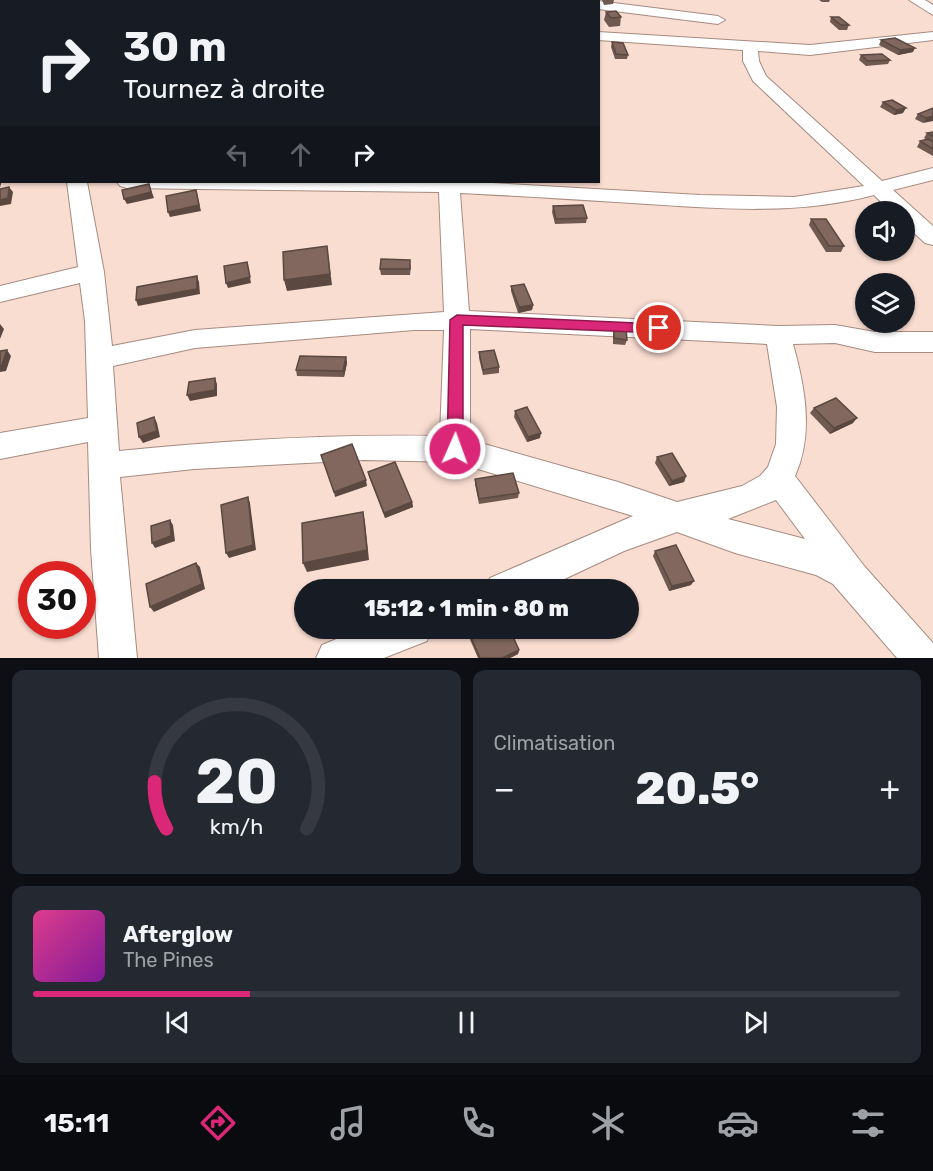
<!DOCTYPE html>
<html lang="fr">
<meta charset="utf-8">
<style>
body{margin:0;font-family:Rubik,sans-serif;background:#242831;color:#f1f3f6;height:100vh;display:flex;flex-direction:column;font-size:22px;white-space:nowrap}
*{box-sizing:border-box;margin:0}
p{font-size:20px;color:#9ea1a6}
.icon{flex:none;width:33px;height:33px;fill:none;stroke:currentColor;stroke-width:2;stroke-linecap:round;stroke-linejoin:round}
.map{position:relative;height:658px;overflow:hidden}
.sheet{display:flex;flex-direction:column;gap:12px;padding:12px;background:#0d0f14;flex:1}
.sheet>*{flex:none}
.banner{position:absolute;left:0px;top:0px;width:600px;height:183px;box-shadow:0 2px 4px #0004;background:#171b24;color:#f1f3f6;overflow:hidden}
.buttons{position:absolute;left:855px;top:201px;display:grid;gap:12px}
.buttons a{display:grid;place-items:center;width:60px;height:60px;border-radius:50%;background:#171b24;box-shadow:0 2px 4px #0004;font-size:30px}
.speed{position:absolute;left:18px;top:561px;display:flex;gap:12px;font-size:30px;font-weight:700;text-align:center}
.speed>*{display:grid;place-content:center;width:78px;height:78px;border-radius:50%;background:#171b24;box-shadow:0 2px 4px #0004;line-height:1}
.speed .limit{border:9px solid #d22;background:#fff;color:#111}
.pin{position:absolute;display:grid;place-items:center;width:51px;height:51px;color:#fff;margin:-26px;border:3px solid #fff;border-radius:50%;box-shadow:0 2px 6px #0007}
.me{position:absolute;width:66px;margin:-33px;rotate:2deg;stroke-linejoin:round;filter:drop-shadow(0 0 4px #0008)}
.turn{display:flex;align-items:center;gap:21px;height:126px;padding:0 24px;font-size:27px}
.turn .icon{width:78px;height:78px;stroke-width:2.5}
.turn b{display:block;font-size:42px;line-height:51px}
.lanes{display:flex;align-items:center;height:57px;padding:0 24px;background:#0003;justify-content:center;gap:30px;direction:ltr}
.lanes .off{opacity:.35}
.big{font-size:45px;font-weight:800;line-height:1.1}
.sheet .tile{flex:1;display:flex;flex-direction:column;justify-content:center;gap:9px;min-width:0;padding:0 21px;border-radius:12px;background:#242831}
.sheet .dial{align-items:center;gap:0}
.dial svg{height:156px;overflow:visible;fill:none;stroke:#363941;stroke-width:7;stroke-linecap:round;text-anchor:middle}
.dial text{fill:#f1f3f6;stroke:none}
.song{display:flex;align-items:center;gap:18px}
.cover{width:72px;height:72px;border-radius:9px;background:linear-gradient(135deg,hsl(330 70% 55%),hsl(290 70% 35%))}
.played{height:6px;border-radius:3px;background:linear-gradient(90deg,#db2777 25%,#363941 25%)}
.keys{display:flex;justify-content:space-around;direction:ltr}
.heat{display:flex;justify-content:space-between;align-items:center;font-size:33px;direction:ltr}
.sheet .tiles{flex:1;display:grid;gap:12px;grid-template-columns:1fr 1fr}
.tile:last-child{grid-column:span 2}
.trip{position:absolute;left:294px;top:579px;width:345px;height:60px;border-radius:30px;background:#171b24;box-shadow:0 2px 4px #0004;font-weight:800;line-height:60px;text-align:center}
.menu{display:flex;height:96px;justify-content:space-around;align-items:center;background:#090b0e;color:#9ea1a6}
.menu .icon{width:42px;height:42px}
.menu .active{color:#db2777}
.menu b{font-size:27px;color:#f1f3f6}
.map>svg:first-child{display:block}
</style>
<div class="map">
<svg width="933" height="658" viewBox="0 0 933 658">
<rect width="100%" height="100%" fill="#faddd1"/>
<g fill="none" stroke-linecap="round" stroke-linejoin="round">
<g stroke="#a68b80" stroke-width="2">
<g id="street">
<polygon points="505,0 519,0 505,2"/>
<polygon points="555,0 577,0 578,2 556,2"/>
<polygon points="909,0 925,0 933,5 933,15"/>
<polygon points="598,1 718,16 725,20 718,24 598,9"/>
<path d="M598 32 810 45 933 32V40L810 55 758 51 759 61 766 76 882 181 933 168V180L893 190 933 226V245L925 243 904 224V212H891L874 195C799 215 723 209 647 204 584 200 522 196 460 193L469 311 778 326 835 325 875 332H933V352H875L835 343 793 344C805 387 814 434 795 476L865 567 933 643V658H897L833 584 816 575 735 553 677 532 624 551 541 590H485L490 578 633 516 455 462 364 460 194 469 120 477 137 658H99L91 549 88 442 0 459V433L88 418 85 321 80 283 0 302V286L78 267 67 182H87L104 272 112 346 195 330 444 312 439 192 127 188 120 186 117 182H475L700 195 794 197 864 186 753 81 743 61V50L598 40ZM470 329 767 344 777 407 776 444 768 467 760 476 742 486 677 502 618 482 470 440ZM414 330H444L440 436C333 434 226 440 119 451L113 366 195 348ZM776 500 805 539 728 519Z"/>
<rect x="0" y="125" width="2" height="11"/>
<polygon points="363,628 432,628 427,641 384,658 316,658 322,645"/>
</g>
</g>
<use href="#street" fill="#fff" fill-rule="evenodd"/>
</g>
<g fill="#6f5950">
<polygon points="602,0 614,0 613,4 604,5"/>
<polygon points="819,0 830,0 829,2 822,2"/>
<polygon points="606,12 621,17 620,26 609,27 604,20"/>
<polygon points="831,17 849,25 847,30 839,30 830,22"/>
<polygon points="881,40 913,52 898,55 879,45"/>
<polygon points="612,42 628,55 627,59 615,59 611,47"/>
<polygon points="861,55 890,60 888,64 866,66 859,60"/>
<polygon points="883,102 903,113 894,115 880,107"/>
<polygon points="933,108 923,123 915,119 918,114"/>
<polygon points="933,132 933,156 917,147 920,141 927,140 924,138 927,133"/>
<polygon points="553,206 587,218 586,223 555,224 552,212"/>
<polygon points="811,219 844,246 841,252 826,252 809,225"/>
<polygon points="411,265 410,275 381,275 380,269"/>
<polygon points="511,286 533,305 532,310 518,313 511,291"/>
<polygon points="614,325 627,340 625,345 613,344 613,331"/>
<polygon points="479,352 499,367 499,373 483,375 479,358"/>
<polygon points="346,357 347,363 344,377 297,376 296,370"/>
<polygon points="814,408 853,423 830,434 810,413"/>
<polygon points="515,411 540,438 527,442 514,417"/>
<polygon points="657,457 686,476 684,482 669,486 655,463"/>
<polygon points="368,472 412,502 413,507 385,518 369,477"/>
<polygon points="475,479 519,493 518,498 479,504 475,484"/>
<polygon points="655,551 691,585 669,591 653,556"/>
<polygon points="465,628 509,628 519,650 518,654 510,658 478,658"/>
</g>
<g fill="#5a4841">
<polygon points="915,48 913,52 898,55 900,50"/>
<polygon points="906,108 903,113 894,115 896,110"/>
<polygon points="933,116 933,121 923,123 926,118"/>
<polygon points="0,160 2,162 2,180 0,188"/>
<polygon points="149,184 154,198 127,204 124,199"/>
<polygon points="9,187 13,192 11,204 0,206 0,200"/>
<polygon points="196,190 201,211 170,217 168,212"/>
<polygon points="327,246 332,285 287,291 284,280"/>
<polygon points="247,262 251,283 228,288 226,283"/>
<polygon points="197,276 199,282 200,294 138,306 136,300"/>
<polygon points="533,305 532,310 518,313 519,307"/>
<polygon points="0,324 4,329 0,339"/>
<polygon points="7,350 11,356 6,371 0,372 0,366"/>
<polygon points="346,357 347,363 344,377 343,371"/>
<polygon points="215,378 217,384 217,396 190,401 187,395"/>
<polygon points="154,417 157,423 160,437 143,443 139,437"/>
<polygon points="857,418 853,423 830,434 834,428"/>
<polygon points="541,433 540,438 527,442 528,437"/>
<polygon points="686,476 684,482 669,486 672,481"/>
<polygon points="366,480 367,486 335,497 334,492"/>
<polygon points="248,497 250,503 256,550 229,558 226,553"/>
<polygon points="412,502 413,507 385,518 384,513"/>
<polygon points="363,512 365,522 369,560 307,572 303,563"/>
<polygon points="170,520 173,525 175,541 155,548 152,543"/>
<polygon points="196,563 200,567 205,589 154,612 150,607"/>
<polygon points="694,581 691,585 669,591 672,586"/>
<polygon points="519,650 518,654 510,658 502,658"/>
</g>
<g fill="#81675d" stroke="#5a4841" stroke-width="1.5">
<polygon points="173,0 183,0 183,2 164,2"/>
<polygon points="616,11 621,17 611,18 606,12"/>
<polygon points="831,17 839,17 849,25 841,25"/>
<polygon points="895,38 915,48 900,50 881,40"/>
<polygon points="612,42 623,43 628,55 616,54"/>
<polygon points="882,54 890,60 868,61 861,55"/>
<polygon points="892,100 906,108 896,110 883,102"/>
<polygon points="933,108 933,116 926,118 918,114"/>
<polygon points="933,132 933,136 927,133"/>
<polygon points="928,139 933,142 933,149 920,141"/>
<polygon points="149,184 151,192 124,199 122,190"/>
<polygon points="9,187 8,198 0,200 0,189"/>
<polygon points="196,190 199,205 168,212 166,196"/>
<polygon points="583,205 587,218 556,219 553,206"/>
<polygon points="811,219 826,219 844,246 829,246"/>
<polygon points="327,246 330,274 284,280 283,252"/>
<polygon points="381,259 410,260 410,269 380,269"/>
<polygon points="247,262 250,277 226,283 224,266"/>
<polygon points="197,276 197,289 136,300 137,287"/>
<polygon points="524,284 533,305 519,307 511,286"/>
<polygon points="614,325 626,327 627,340 614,338"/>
<polygon points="7,350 2,365 0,366 0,351"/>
<polygon points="494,350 499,367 483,370 479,352"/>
<polygon points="300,356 346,357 343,371 296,370"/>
<polygon points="215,378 215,390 187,395 189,382"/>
<polygon points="836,398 857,418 834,428 814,408"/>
<polygon points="527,407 541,433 528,437 515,411"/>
<polygon points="154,417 157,431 139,437 137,423"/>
<polygon points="352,444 366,480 334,492 321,455"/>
<polygon points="672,453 686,476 672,481 657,457"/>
<polygon points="395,462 412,502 384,513 368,472"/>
<polygon points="513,473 519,493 479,499 475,479"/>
<polygon points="248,497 253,545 226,553 221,505"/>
<polygon points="363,512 367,550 303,563 302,523"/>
<polygon points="170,520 171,536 152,543 151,526"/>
<polygon points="676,545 694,581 672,586 655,551"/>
<polygon points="196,563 202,584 150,607 146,584"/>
<polygon points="467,628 509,628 519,650 502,658 480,658"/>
</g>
<polygon fill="#db2777" stroke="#8e194d" stroke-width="1.5" points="457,315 659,324 666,328 659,333 463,325 463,449 461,454 450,454 447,449 450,320"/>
</svg>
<div class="buttons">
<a><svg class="icon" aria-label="sound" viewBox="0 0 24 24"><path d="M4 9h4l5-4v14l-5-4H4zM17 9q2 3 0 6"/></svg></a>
<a><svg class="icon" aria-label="layers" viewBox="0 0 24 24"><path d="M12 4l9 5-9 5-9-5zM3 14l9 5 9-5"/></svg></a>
</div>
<div class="speed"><div class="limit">30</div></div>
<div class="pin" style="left:659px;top:328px;background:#d93025"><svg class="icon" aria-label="arrive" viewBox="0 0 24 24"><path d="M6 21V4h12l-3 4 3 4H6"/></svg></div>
<svg class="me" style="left:455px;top:449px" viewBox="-20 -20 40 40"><circle r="17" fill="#db2777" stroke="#fff" stroke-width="3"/><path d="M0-11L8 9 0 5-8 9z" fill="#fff"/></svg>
<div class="trip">15:12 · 1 min · 80 m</div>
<div class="banner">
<div class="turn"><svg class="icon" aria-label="right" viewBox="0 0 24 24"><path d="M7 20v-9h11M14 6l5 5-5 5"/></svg><div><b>30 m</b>Tournez à droite</div></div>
<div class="lanes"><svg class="icon off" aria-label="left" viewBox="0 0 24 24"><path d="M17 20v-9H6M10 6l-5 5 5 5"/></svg><svg class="icon off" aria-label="ahead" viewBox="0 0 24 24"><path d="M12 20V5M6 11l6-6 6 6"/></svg><svg class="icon" aria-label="right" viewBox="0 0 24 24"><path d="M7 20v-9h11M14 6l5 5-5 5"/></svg></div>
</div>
</div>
<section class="sheet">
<div class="tiles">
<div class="tile dial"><svg viewBox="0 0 100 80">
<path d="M14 69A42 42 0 1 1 86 69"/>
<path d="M14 69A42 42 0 0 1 8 45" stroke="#db2777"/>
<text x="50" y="56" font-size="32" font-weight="700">20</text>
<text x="50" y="72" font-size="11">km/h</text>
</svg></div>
<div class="tile"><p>Climatisation</p>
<div class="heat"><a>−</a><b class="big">20.5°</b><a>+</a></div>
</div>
<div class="tile">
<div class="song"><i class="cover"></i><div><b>Afterglow</b><p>The Pines</p></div></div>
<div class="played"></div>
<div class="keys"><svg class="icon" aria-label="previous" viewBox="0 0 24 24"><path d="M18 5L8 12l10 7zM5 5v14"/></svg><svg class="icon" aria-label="pause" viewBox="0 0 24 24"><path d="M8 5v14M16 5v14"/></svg><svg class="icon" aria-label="next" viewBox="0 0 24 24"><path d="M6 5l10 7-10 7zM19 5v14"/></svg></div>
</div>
</div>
</section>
<nav class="menu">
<b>15:11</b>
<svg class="icon active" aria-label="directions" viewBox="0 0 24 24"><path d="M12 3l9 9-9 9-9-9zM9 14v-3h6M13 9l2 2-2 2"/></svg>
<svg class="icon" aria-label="music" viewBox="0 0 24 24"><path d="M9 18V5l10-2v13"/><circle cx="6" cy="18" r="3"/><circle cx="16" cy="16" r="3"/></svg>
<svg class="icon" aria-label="phone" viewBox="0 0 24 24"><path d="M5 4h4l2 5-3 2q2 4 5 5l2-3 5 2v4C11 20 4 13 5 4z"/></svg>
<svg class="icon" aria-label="climate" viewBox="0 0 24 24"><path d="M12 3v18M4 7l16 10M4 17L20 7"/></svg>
<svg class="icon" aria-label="car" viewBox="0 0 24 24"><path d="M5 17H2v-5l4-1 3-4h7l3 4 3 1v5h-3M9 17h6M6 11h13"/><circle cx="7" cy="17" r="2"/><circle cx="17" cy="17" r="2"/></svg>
<svg class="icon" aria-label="filters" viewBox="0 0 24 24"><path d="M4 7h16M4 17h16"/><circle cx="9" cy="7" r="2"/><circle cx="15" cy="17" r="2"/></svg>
</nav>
